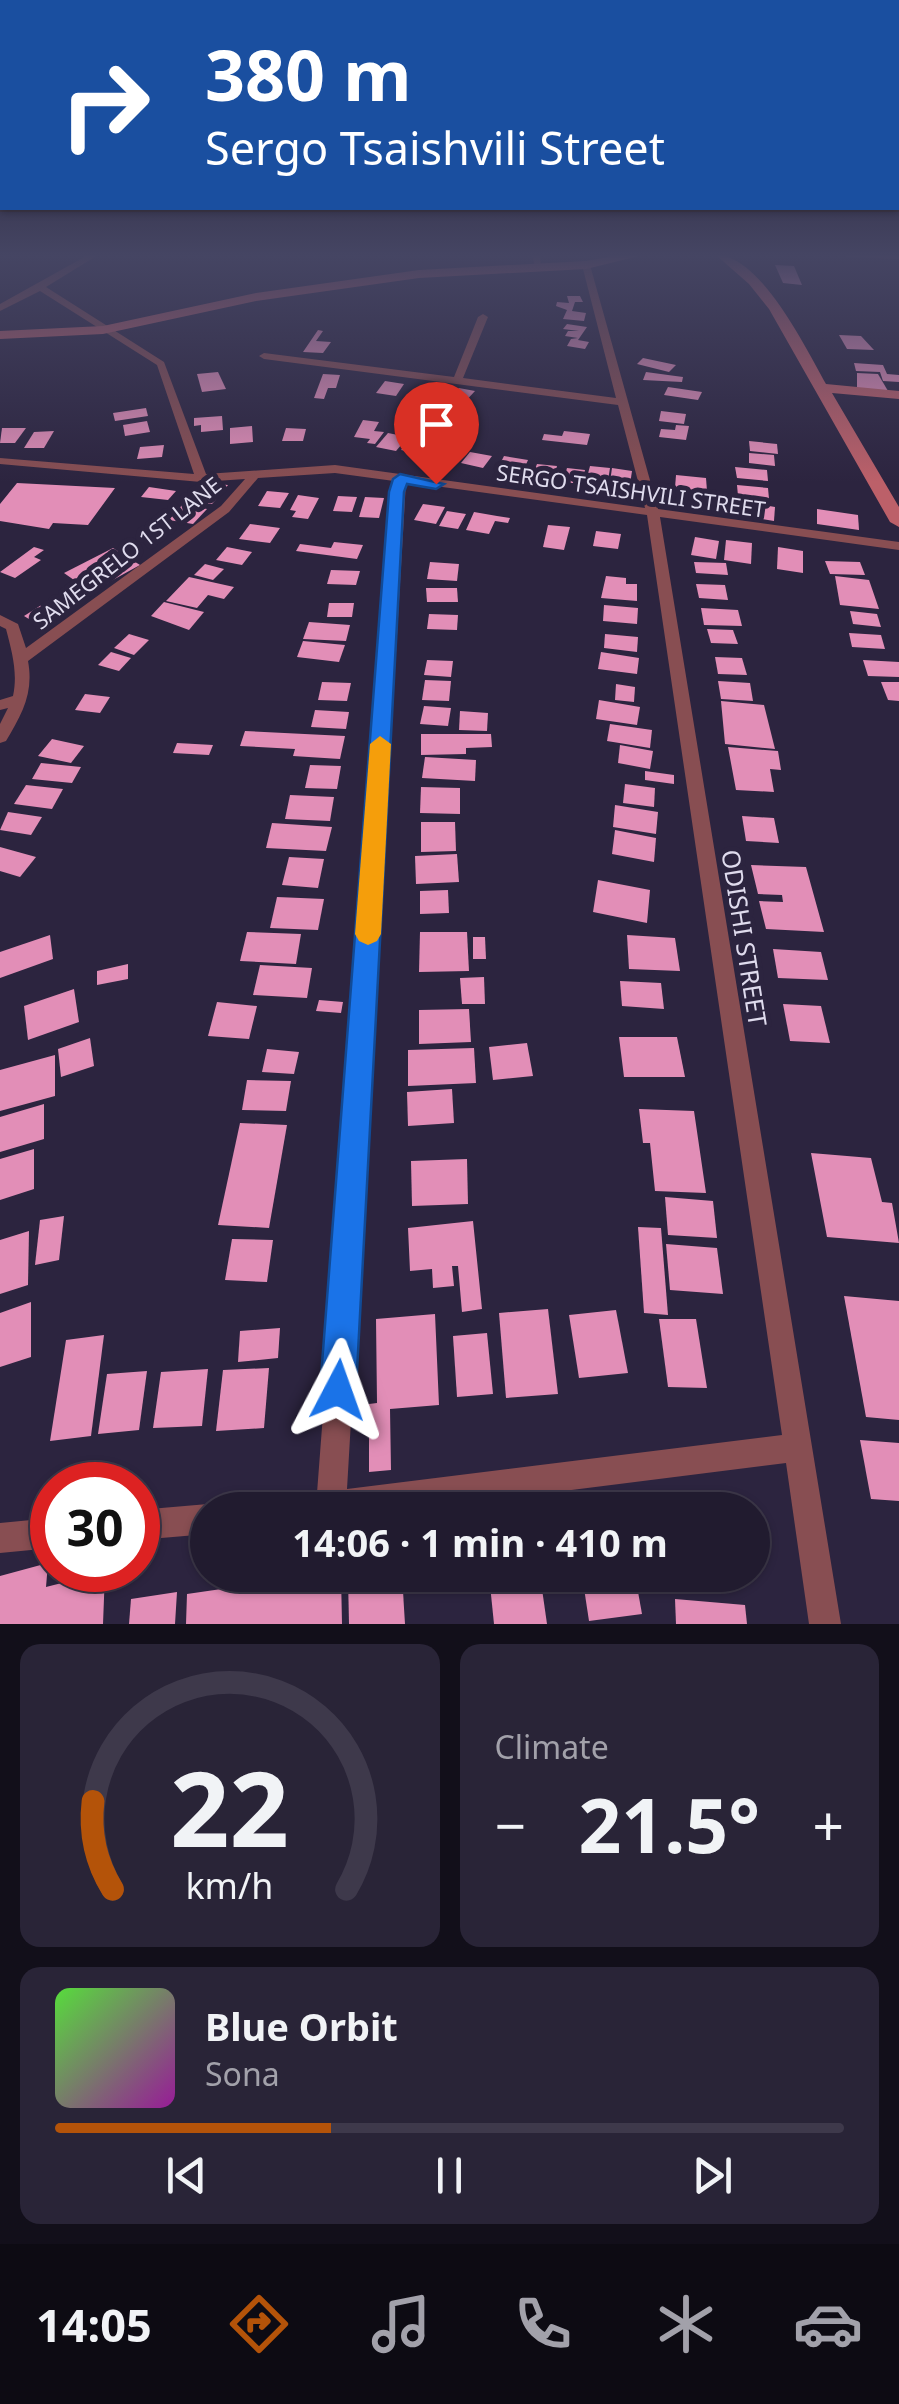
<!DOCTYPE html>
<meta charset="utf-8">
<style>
body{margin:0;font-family:"Noto Sans",sans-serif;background:#292437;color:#f1f3f6;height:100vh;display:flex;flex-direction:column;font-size:38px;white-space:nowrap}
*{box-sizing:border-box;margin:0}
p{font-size:32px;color:#a2a1aa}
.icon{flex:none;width:55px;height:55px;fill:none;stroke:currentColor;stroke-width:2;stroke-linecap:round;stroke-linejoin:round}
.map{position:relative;height:1624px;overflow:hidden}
.details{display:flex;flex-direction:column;gap:20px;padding:20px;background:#120f1a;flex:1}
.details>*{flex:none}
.hud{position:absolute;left:0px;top:0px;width:900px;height:210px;box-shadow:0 2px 8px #0004,0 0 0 2px #3e394b;background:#1a4fa0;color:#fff;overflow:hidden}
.speed{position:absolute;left:30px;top:1462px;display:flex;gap:20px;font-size:50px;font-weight:700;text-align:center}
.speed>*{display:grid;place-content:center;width:130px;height:130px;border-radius:50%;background:#211b2f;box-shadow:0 2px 8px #0004,0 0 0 2px #3e394b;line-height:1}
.speed .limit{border:15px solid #d22;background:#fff;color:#111}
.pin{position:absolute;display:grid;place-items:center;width:85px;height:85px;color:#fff;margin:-102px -42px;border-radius:50% 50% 50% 0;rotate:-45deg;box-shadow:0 0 10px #0007}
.pin .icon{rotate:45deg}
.me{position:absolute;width:110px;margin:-55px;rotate:4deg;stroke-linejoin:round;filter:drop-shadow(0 0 8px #0008)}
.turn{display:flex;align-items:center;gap:35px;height:210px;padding:0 40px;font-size:45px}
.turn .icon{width:130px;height:130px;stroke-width:2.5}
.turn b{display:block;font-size:70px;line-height:85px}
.big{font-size:75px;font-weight:700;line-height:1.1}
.details .card{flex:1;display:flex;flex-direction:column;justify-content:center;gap:15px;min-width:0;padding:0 35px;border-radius:20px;background:#292437}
.details .dial{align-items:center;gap:0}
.dial svg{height:260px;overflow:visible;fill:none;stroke:#3e394b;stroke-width:7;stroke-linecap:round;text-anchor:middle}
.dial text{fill:#f1f3f6;stroke:none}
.song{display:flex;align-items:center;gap:30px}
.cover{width:120px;height:120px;border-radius:15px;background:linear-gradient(135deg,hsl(110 70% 55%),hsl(300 70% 35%))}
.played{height:10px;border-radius:5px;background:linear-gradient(90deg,#b45309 35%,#3e394b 35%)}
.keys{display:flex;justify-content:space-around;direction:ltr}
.heat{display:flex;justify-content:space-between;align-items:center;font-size:55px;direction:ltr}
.details .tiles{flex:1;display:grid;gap:20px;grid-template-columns:1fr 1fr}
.card:last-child{grid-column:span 2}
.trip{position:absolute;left:190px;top:1492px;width:580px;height:100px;border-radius:50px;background:#211b2f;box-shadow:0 2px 8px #0004,0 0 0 2px #3e394b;font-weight:700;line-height:100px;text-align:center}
.tabs{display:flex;height:160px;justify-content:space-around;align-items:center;background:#0d0b13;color:#a2a1aa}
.tabs .icon{width:70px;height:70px}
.tabs .on{color:#b45309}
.tabs b{font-size:45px;color:#f1f3f6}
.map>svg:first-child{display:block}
</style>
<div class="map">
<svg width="899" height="1624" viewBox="0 0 899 1624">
<rect width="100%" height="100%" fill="#2c243f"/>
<g fill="#e28eb7">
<polygon points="775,265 794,266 802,285 783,283"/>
<polygon points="567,296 580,296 583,302 575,302 572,311 586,313 584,321 563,319 567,310 556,306 557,302 569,303"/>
<polygon points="567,324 587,327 578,340 589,342 585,349 567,346 571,339 578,338 565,336 568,331 579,331 563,329"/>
<polygon points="318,330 323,331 316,341 331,342 323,353 303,352"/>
<polygon points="839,335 861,336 874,350 847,349"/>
<polygon points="643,358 676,365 669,372 637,364"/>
<polygon points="854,363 883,365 887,374 899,375 899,382 883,381 880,372 856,371"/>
<polygon points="218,372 226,389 202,392 197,374"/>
<polygon points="646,372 668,375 683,377 682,382 643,380"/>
<polygon points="857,373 878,374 888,391 857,389"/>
<polygon points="323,374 340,375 336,388 328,388 324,399 314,398"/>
<polygon points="385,381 404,384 396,396 376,393"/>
<polygon points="437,385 455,389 438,407 420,404"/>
<polygon points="668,387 702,392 698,400 664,395"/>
<polygon points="459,388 475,391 463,404 447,401"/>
<polygon points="146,408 148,416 115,421 113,413"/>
<polygon points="661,411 686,414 684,424 659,421"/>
<polygon points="222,416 223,430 201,432 201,425 194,426 194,418"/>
<polygon points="363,420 379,422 374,431 384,432 375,444 367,443 370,439 354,437"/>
<polygon points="147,421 150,432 125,436 123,425"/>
<polygon points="676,425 689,426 686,440 659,437 661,429 675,430"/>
<polygon points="252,426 253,442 230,444 230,428"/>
<polygon points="2,428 26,428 15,443 0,443"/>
<polygon points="286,428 306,429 303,441 282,441"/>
<polygon points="54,431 44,448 24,448 34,432"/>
<polygon points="418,431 438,435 423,454 401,450"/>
<polygon points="564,431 590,434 587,445 542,440 544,434 562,436"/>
<polygon points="388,433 408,437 396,451 376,447"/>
<polygon points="749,441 777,444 778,454 750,451"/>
<polygon points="164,445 162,457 137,459 140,447"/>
<polygon points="470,452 492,456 483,468 461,463"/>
<polygon points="749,453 774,455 775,466 749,463"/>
<polygon points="504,456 528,460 521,476 496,472"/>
<polygon points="537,464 557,466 553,482 531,479"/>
<polygon points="590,466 610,468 607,487 585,485"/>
<polygon points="735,467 767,470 768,481 737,478"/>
<polygon points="567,468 585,470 582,484 563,482"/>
<polygon points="612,468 632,471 629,491 609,489"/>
<polygon points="676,475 706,478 707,491 675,488"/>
<polygon points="17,483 115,488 88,525 53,523 49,529 0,521 0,504"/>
<polygon points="202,483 228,485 212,504 190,503"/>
<polygon points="737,485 768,488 769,499 738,496"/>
<polygon points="149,487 176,491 168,500 141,497"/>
<polygon points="267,491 289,493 280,508 258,506"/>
<polygon points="298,495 319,498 308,519 292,517 296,511 290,510"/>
<polygon points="701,495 727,499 725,514 699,511"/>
<polygon points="338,496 357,497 352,512 333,511"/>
<polygon points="365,497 384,498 379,518 359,517"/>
<polygon points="746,502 775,507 774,521 744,516"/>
<polygon points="183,504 207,509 193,524 169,520"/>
<polygon points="423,504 445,507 436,524 414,520"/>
<polygon points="817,509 858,515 859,530 817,524"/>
<polygon points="447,511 466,514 458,529 439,526"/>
<polygon points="474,512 497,516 510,518 508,523 495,521 489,534 466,530"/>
<polygon points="250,524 280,528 270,543 239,539"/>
<polygon points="548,525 570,527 564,550 543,547"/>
<polygon points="596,531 621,534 618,549 593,546"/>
<polygon points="695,537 719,541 716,559 691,555"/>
<polygon points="726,540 752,543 751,564 724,560"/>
<polygon points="334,542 363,545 357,559 296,551 300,544 331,548"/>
<polygon points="34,547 44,550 34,557 41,560 15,578 0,572"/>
<polygon points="227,547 252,552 242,565 216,560"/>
<polygon points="778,547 803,551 803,573 777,569"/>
<polygon points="113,548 140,565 91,592 64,573"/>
<polygon points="825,561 860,562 865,575 830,574"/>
<polygon points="430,562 459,564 457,581 427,579"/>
<polygon points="694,562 726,563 728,575 696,573"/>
<polygon points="205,564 224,569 213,580 194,575"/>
<polygon points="331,570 360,571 356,585 327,584"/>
<polygon points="606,576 626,578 626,584 637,584 637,601 601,598"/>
<polygon points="835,576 869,580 879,609 840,605"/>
<polygon points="189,577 234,587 224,599 208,595 197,608 166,601"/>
<polygon points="696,584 725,585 728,600 699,598"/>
<polygon points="426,588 457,588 458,602 427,602"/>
<polygon points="69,590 81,598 59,610 47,602"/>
<polygon points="164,602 204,612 189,630 151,616"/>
<polygon points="329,603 354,603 352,617 327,617"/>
<polygon points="43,604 56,612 37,624 24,616"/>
<polygon points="604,605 638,608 637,624 603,621"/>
<polygon points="701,608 738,610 742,626 704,625"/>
<polygon points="850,611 877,614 881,627 853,624"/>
<polygon points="429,614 458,615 457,630 427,629"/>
<polygon points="309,622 350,625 346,641 303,639"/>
<polygon points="707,629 733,630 738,644 711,643"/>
<polygon points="849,633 881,635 885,649 852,647"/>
<polygon points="129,634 149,640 134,655 114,648"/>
<polygon points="605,634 638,637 637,652 604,648"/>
<polygon points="303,641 345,645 339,662 297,657"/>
<polygon points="111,652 131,658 119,671 98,665"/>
<polygon points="601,652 639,658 637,674 598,669"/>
<polygon points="715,657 742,658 747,675 718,674"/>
<polygon points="427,660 453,661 451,677 424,675"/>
<polygon points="863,660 899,662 899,677 868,676"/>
<polygon points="425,680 451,681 449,701 422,700"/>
<polygon points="718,681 750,683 753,701 721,699"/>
<polygon points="322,682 351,683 347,701 318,700"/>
<polygon points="881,682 899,682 899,701 888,700"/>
<polygon points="616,684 635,687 634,702 615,700"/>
<polygon points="85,694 110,697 100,713 75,710"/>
<polygon points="599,700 640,707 637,725 596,719"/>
<polygon points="721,701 764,705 775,749 725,744"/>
<polygon points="424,706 451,708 448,726 420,724"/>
<polygon points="315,710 349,712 346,729 311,727"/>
<polygon points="460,711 488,713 487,731 459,730"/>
<polygon points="610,724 652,730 650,748 607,741"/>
<polygon points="245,731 345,736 340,759 293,756 295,749 240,746"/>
<polygon points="421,734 491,734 492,747 466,748 466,754 421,755"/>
<polygon points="52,739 84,746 71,763 38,756"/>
<polygon points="177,743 213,745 209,755 173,753"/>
<polygon points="620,745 653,751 650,769 618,763"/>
<polygon points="728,747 778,751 781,770 770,769 774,792 736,790"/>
<polygon points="425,757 476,760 475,781 422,778"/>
<polygon points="41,763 81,767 72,783 32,779"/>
<polygon points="310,765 341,766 337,789 305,788"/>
<polygon points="645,771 674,775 674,784 645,780"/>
<polygon points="625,784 655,788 654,807 623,803"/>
<polygon points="26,785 63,789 52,809 14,804"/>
<polygon points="421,787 460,788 460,814 420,813"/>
<polygon points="290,795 334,797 330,821 285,819"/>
<polygon points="615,805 658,812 656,834 613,827"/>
<polygon points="8,812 42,817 31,835 0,830"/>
<polygon points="742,816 774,818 779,843 746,841"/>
<polygon points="421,822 455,822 456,851 421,852"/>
<polygon points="272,823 332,827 326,851 266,848"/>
<polygon points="615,830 656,838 654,862 612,854"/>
<polygon points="0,847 36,857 20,877 0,871"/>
<polygon points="457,854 459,882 416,884 415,856"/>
<polygon points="289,857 324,859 318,888 282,885"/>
<polygon points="751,865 806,867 824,932 766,929 759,901 783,902 782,895 758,894"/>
<polygon points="598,880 650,890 647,923 593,912"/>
<polygon points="448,890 449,913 420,914 420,891"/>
<polygon points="277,897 324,899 318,930 270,928"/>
<polygon points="247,932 301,934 296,964 240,961"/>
<polygon points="420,932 467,932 469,971 419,972"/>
<polygon points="50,935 53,959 0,978 0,952"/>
<polygon points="627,935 675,938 680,971 629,969"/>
<polygon points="473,937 485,937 486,959 473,959"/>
<polygon points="773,949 821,952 828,980 778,978"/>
<polygon points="128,964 128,979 97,985 97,971"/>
<polygon points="260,965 312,968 307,998 253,995"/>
<polygon points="484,977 485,1004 462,1004 460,978"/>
<polygon points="620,981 661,983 664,1009 622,1006"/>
<polygon points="74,989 79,1022 28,1040 24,1006"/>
<polygon points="319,1000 343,1002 341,1013 316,1011"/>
<polygon points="217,1002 257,1006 249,1039 208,1036"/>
<polygon points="783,1004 821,1006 830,1043 790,1041"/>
<polygon points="469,1009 471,1042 419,1044 419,1010"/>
<polygon points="619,1037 677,1037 685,1077 624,1077"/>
<polygon points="90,1038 94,1066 61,1077 58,1049"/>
<polygon points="527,1043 533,1076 493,1080 489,1047"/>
<polygon points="474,1048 476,1083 408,1086 408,1050"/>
<polygon points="267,1049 299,1052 294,1074 262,1072"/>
<polygon points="55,1055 55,1096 0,1111 0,1070"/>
<polygon points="247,1080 291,1081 286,1111 242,1110"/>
<polygon points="452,1089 454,1123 408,1126 407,1092"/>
<polygon points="44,1104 44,1139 0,1152 0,1117"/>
<polygon points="639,1109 694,1111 706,1193 655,1191 650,1143 643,1143"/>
<polygon points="240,1123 287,1125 269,1228 218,1225"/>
<polygon points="34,1149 34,1189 0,1200 0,1159"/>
<polygon points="811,1153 871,1158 882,1202 892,1203 899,1243 827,1237"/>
<polygon points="467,1159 468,1204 412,1206 411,1161"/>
<polygon points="665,1197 713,1201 717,1238 668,1235"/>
<polygon points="64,1216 59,1260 35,1265 40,1220"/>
<polygon points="473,1221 482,1309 462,1312 458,1266 452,1266 454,1286 433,1288 432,1269 410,1271 408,1228"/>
<polygon points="638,1227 661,1228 668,1315 644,1313"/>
<polygon points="29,1231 28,1285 0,1294 0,1240"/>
<polygon points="232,1239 273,1240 267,1282 225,1280"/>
<polygon points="666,1244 717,1248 723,1294 670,1290"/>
<polygon points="844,1296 899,1301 899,1420 866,1417"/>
<polygon points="31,1302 31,1357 0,1367 0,1313"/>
<polygon points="548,1309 558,1394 506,1398 499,1313"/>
<polygon points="616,1310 628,1373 579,1378 569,1315"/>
<polygon points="435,1314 439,1405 390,1409 391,1470 369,1472 369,1404 377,1403 376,1319"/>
<polygon points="659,1319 696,1319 707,1388 668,1387"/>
<polygon points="280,1328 278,1358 238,1362 240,1331"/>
<polygon points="487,1333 493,1394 457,1397 453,1336"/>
<polygon points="104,1335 91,1436 50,1441 66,1340"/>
<polygon points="269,1368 264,1428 216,1431 223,1370"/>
<polygon points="208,1369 202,1426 153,1428 161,1372"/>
<polygon points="147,1371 139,1430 98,1434 107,1374"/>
<polygon points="860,1440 899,1443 899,1501 871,1499"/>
<polygon points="664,1502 733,1507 733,1510 664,1510"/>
<polygon points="48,1563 46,1587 105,1572 103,1624 0,1624 0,1576"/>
<polygon points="249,1575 280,1575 280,1580 341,1575 342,1624 186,1624 187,1594 249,1585"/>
<polygon points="402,1575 405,1624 349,1624 348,1577"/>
<polygon points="489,1575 540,1575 547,1624 494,1624"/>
<polygon points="582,1575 635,1575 642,1614 589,1621"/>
<polygon points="670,1575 742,1575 743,1588 671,1583"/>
<polygon points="177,1592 175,1624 129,1624 131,1599"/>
<polygon points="675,1599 745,1605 747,1624 676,1624"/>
</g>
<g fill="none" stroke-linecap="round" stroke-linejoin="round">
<g fill="#884e52" fill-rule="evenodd">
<path d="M88 255H98L46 287 164 362 206 474 335 465 645 508 618 405 264 359 259 356 264 353 454 377 478 317 483 314 488 317 463 378 616 398 582 265 586 263 590 265 658 509 899 542V550L660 517 841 1624H809L786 1463 414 1510H284L289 1500 317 1493 394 481 335 473 258 478 229 512 28 661C34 693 22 714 6 741L0 743V724L8 708 0 710V700L13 696C18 673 12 652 6 629L0 626V615L18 624 26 648 221 506 245 479 201 482 0 464V458L194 474 157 365 40 291 0 311V304ZM406 482 647 515 782 1435 347 1489Z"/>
<polygon points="532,255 540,255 541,267 535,267"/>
<polygon points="843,255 899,255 899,259 847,257"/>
<polygon points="208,1504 219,1510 208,1510 208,1534 138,1540 138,1510"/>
<polygon points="52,1518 52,1548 0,1553 0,1523"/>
</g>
<g fill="#bc6069" fill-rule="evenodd">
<polygon points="619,255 643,255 586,269 419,278 256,301 103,334 0,339 0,331 103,326 256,293 419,270 586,261"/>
<path d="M716 255C761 255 806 349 826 384L899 391V399L832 393 899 507V527L890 522 769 309 749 284Z"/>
</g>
</g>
<linearGradient id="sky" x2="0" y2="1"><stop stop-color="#181423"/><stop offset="0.53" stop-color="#454563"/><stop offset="1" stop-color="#454563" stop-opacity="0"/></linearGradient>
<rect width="899" height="482" fill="url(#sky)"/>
<polygon fill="#1a73e8" stroke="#114b97" stroke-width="2.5" points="400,474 444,484 436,489 407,484 404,492 356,1390 351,1403 338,1408 326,1403 320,1390 389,492 393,479"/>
<polygon fill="#f59e0b" points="380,736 391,744 381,934 377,941 368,945 359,941 355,934 370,744"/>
<g text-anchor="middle" stroke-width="10" stroke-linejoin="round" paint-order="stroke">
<g font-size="22" fill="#dfdbed" stroke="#2c243f">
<text transform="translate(631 491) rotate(8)" y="8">SERGO TSAISHVILI STREET</text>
<text transform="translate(127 553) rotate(-38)" y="8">SAMEGRELO 1ST LANE</text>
</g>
<g font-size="25" fill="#dfdbed" stroke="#2c243f">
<text transform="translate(744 938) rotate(81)" y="9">ODISHI STREET</text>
</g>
</g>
</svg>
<div class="speed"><div class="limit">30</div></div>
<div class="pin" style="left:436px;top:484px;background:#d93025"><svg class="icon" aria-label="arrive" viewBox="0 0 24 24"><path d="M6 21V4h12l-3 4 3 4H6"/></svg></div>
<svg class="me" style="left:338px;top:1390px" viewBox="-20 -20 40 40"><path d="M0-17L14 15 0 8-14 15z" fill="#1a73e8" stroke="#fff" stroke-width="4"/></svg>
<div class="trip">14:06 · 1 min · 410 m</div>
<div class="hud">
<div class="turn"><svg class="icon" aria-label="right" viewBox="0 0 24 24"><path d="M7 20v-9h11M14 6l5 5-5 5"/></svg><div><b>380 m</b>Sergo Tsaishvili Street</div></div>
</div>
</div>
<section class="details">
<div class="tiles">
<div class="card dial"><svg viewBox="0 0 100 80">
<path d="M14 69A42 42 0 1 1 86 69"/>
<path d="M14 69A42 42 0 0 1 8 42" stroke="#b45309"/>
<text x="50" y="56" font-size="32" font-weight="700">22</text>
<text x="50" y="72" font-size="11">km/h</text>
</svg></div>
<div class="card"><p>Climate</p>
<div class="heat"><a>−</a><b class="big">21.5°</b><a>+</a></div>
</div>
<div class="card">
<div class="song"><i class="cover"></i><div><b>Blue Orbit</b><p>Sona</p></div></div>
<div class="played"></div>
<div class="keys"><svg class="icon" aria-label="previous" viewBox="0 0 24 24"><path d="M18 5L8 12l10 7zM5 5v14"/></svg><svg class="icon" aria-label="pause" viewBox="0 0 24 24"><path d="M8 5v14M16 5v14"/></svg><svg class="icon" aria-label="next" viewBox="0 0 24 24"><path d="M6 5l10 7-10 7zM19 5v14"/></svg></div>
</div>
</div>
</section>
<nav class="tabs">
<b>14:05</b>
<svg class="icon on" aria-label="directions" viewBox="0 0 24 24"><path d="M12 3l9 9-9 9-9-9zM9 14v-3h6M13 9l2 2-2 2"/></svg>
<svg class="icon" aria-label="music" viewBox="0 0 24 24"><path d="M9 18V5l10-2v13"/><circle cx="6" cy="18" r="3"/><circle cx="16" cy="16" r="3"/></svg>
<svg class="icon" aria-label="phone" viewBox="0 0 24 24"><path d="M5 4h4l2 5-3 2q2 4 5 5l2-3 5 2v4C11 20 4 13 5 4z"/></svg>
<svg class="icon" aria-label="climate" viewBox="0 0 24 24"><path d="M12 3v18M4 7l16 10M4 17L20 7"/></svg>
<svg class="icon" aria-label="car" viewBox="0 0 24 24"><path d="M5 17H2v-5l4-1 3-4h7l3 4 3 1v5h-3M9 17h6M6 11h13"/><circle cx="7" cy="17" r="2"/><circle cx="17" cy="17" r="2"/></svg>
</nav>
